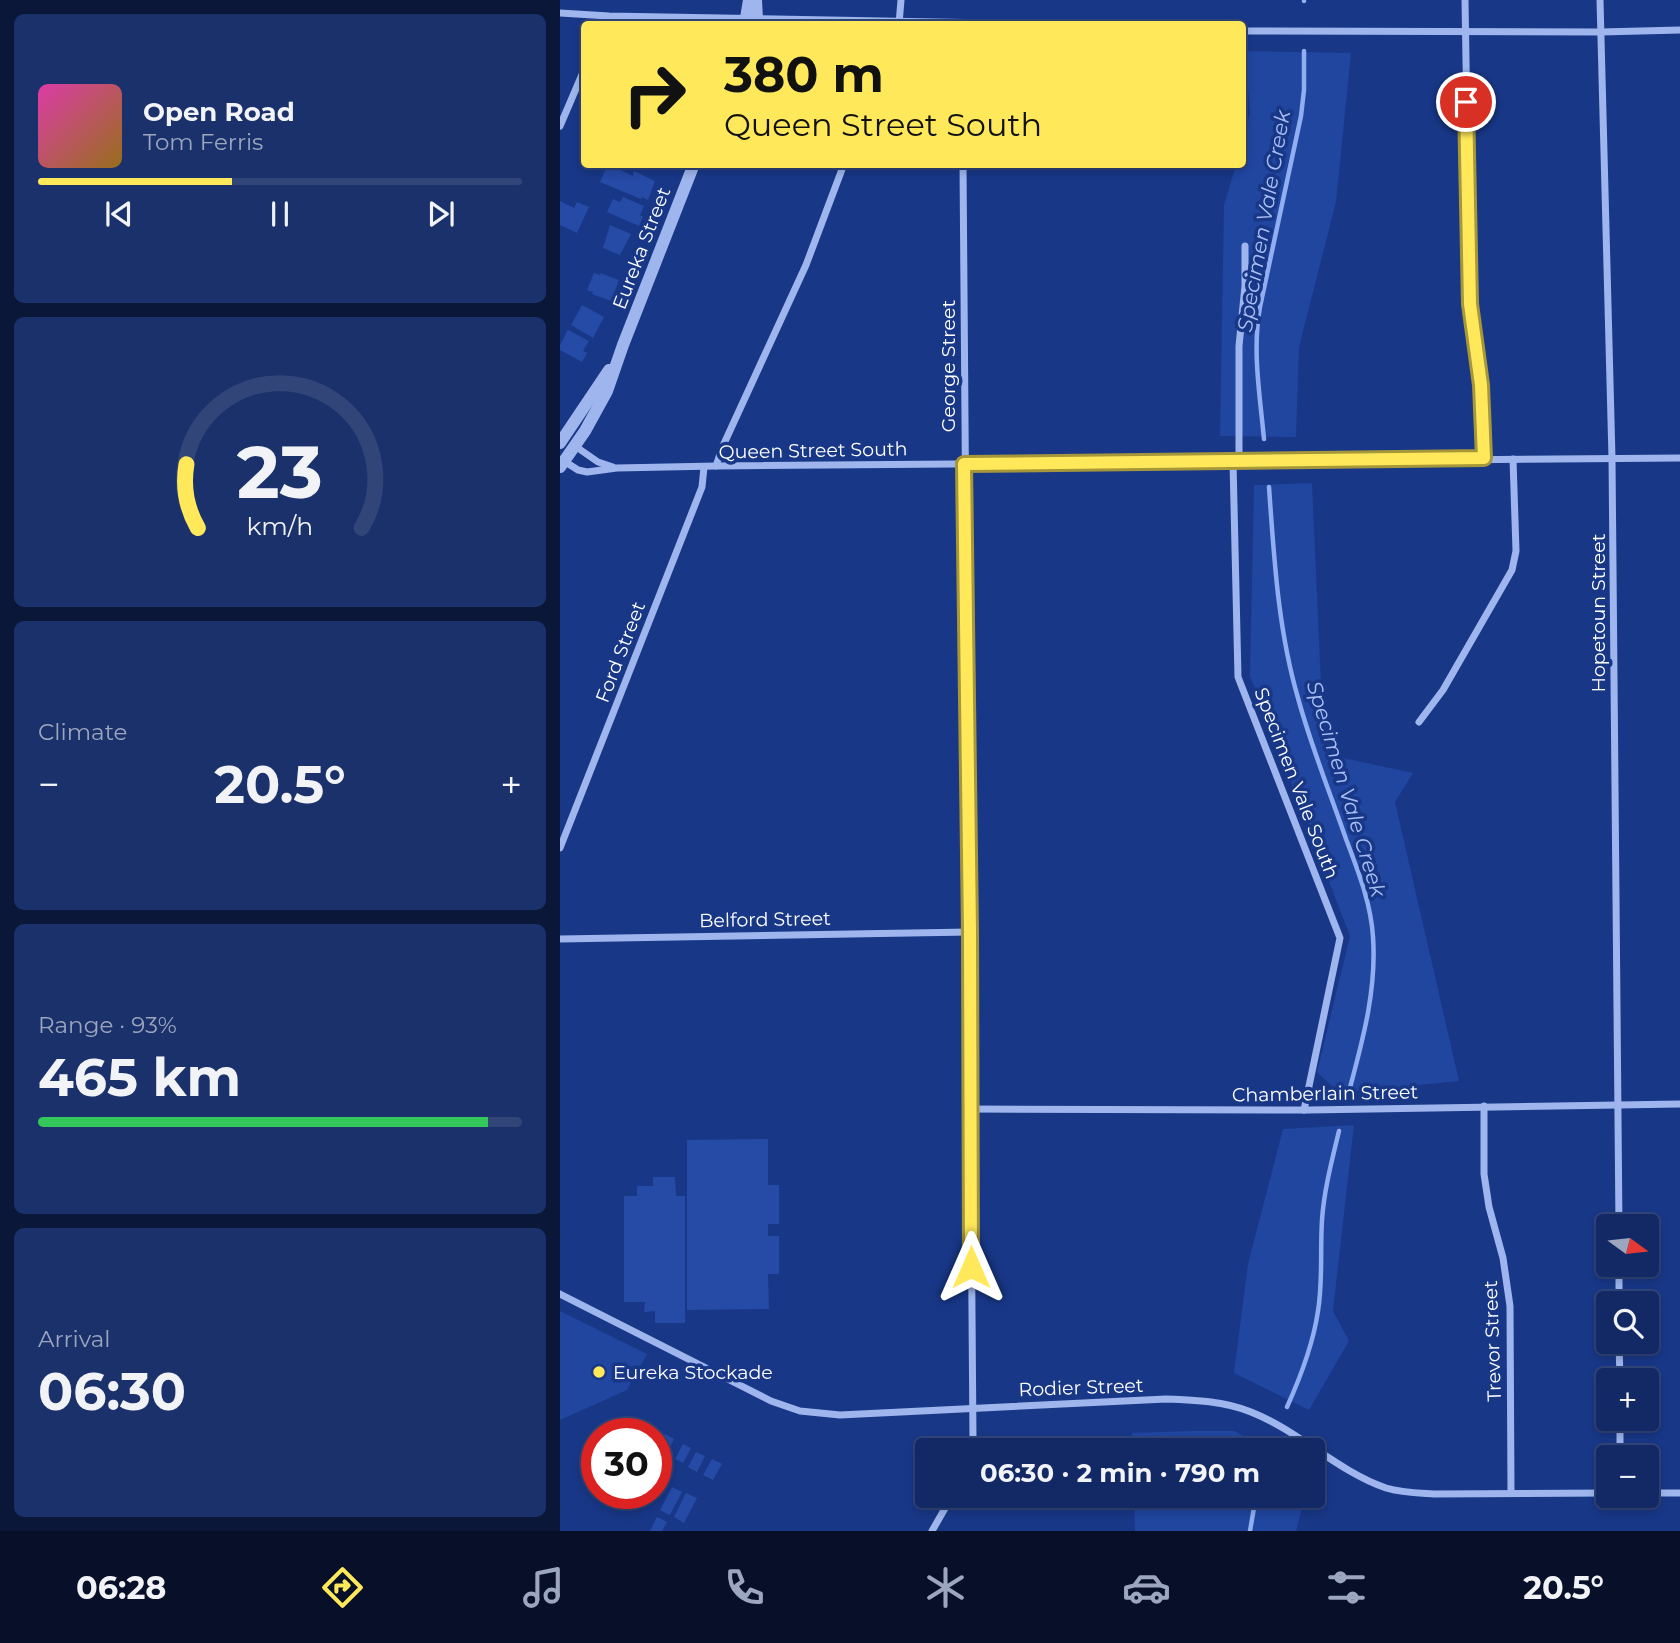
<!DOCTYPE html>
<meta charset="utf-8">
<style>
body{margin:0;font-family:Montserrat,sans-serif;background:#1b316b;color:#f1f3f6;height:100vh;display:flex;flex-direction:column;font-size:26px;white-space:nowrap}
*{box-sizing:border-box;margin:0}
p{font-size:23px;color:#9ca6bf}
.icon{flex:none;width:38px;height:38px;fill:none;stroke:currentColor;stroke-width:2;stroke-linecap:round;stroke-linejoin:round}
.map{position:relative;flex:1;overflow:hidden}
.details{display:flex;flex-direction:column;gap:14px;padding:14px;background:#0a1738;width:560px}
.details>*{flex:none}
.banner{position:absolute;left:21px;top:21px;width:665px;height:147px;border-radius:7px;box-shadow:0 4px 10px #0003,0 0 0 2px #314579;background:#ffe95a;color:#111;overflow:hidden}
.needle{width:46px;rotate:105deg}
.fabs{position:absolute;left:1036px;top:1214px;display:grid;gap:14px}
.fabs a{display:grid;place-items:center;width:63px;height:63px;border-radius:7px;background:#122965;box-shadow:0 4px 10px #0003,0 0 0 2px #314579;font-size:35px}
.speed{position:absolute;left:21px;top:1418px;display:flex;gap:14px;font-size:35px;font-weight:700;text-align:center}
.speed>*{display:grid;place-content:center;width:91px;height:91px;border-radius:50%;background:#122965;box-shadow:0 4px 10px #0003,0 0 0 2px #314579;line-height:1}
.speed .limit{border:10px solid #d22;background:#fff;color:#111}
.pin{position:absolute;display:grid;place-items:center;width:60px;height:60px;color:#fff;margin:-30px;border:4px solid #fff;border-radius:50%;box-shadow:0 2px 7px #0007}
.me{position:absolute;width:77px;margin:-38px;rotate:0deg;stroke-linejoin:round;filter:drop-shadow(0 0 5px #0008)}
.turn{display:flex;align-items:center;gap:24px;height:147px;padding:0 28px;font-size:32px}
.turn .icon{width:91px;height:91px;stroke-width:2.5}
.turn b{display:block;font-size:49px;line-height:60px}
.big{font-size:52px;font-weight:700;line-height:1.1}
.details .tile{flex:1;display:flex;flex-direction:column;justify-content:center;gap:10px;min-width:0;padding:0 24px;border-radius:10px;background:#1b316b}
.details .dial{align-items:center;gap:0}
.dial svg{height:182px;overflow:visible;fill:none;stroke:#314579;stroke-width:7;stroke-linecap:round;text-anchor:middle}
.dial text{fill:#f1f3f6;stroke:none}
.song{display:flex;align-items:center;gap:21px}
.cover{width:84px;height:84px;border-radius:10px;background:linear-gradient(135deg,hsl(320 70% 55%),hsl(40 70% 35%))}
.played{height:7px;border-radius:4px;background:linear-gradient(90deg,#ffe95a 40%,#314579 40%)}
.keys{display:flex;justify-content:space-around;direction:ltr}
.heat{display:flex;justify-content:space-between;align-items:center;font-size:38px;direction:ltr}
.charge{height:10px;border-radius:5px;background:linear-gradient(90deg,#34c759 93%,#314579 0)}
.trip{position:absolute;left:355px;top:1438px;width:410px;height:70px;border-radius:7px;background:#122965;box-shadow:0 4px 10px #0003,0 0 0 2px #314579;font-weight:700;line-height:70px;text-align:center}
.dock{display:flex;height:112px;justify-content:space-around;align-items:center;background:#071028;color:#9ca6bf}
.dock .icon{width:49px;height:49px}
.dock .active{color:#ffe95a}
.dock b{font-size:32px;color:#f1f3f6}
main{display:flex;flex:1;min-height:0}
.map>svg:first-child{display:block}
</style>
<main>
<section class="details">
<div class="tile">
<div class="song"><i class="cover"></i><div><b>Open Road</b><p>Tom Ferris</p></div></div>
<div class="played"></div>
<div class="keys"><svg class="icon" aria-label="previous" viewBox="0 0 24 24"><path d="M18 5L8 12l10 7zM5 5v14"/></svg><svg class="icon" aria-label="pause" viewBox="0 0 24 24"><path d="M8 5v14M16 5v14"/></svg><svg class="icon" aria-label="next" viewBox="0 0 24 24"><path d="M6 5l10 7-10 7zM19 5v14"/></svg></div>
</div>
<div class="tile dial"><svg viewBox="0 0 100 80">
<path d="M14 69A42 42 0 1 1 86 69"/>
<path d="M14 69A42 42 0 0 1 9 41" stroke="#ffe95a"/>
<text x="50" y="56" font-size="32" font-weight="700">23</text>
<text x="50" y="72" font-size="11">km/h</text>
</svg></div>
<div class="tile"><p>Climate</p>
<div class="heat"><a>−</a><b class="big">20.5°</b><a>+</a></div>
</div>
<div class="tile"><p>Range · 93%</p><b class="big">465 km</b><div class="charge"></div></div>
<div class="tile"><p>Arrival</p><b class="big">06:30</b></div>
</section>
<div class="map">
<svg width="1120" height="1531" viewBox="0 0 1120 1531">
<rect width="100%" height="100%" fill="#183787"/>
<g fill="#2046a0">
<polygon points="685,51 791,53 776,202 739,347 736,437 660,436 664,205 676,165 682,164 683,141 690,114"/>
<polygon points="752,483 762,706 769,755 853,773 835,802 899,1081 779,1093 757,1072 790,936 690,676 694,485"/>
<polygon points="794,1125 773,1311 789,1341 749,1410 674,1373 688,1264 723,1129"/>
<polygon points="0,1311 87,1354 67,1390 0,1420"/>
<polygon points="634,1431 674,1431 714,1451 573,1451 572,1433"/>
<polygon points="574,1496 745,1496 736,1531 575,1531"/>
</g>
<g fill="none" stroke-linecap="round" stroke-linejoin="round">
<g stroke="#91aef0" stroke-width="4.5">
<polyline points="744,0 744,1"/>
<path d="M704 439C700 396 692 350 700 307L741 116 744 90V51"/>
<path d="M709 487C714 557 718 630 738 698 751 746 770 793 786 839 798 871 811 903 813 937 817 993 801 1046 787 1099"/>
<path d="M727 1407C741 1376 753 1345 758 1311 763 1281 760 1250 762 1220 764 1190 772 1160 779 1131"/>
<polyline points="710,1451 711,1448"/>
<polyline points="690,1531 696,1496"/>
</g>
</g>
<g fill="#264ba6">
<polygon points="48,164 73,176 74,171 95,181 88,200 82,197 81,199 40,182"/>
<polygon points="63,197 84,206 80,215 83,217 79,226 47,212 53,199 60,202"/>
<polygon points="0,201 14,208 17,202 29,207 17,233 0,225"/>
<polygon points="50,225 71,234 60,255 43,248"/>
<polygon points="34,273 40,275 40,273 59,280 51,301 32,294 33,292 27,290"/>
<polygon points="22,305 44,317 33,338 11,325"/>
<polygon points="8,330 29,341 23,351 27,353 22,362 0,350 0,345"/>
<polygon points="208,1139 208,1185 219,1185 219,1224 208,1224 208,1236 219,1236 219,1274 208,1274 209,1309 127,1310 127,1140"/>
<polygon points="93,1177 115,1177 116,1196 125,1196 125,1323 95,1323 95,1311 84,1312 85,1302 64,1302 64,1196 77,1196 77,1186 93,1186"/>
<polygon points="105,1434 114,1439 106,1455 97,1450"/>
<polygon points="123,1444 131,1448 123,1463 115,1459"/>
<polygon points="136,1452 145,1456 137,1472 128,1467"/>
<polygon points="152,1459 162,1464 153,1480 143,1475"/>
<polygon points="112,1487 122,1492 110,1515 100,1510"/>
<polygon points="126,1493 137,1498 124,1523 114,1517"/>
<polygon points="97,1517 107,1522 102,1531 90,1531"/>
</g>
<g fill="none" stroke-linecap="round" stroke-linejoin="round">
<g stroke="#9eb6ed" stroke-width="7">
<polyline points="905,0 910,304 921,385 924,458"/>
<polyline points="1040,0 1052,458 1059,1227"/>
<polyline points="0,13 49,16 484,24"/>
<polyline points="339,24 341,0"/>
<polyline points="682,31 1041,32 1120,30"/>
<polyline points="0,126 24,70"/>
<polyline points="403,164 413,1440 412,1451"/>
<polyline points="15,446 38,462 53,467"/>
<polyline points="4,461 18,470 27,472 57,468 156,466 1120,458"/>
<polyline points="673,462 678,677 780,938 744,1110"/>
<polyline points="679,462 679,346 685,286 685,246"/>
<polyline points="156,466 162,448 246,265 284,164"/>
<polyline points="859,722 883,690 952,570 956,551 953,459"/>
<polyline points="0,848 142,487 144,467"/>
<polyline points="0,939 410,932"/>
<polyline points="924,1106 924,1174 929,1207 943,1258 950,1306 951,1493"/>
<polyline points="410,1109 749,1110 1120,1104"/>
<polyline points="1059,1265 1059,1304"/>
<path d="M0 1294 211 1401 240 1411 280 1415 606 1399C635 1400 664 1401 691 1412 739 1431 777 1471 826 1488 842 1493 858 1493 874 1494L1048 1493"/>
<polyline points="1059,1342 1060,1381"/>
<polyline points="1060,1419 1060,1458"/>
<polyline points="1087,1493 1120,1493"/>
<polyline points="372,1531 392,1496"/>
</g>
<g stroke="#9eb6ed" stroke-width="12">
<polyline points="185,24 189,0"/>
<polyline points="194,24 197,19 196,0"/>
<polyline points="0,443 49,370"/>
<polyline points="0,467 25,431 47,391 63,345 134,164"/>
</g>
</g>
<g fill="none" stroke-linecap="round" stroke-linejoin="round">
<g stroke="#a6973a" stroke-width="18">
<polyline id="route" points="411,1267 410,932 404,464 924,458 921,385 910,304 906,102"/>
</g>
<use href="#route" stroke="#ffe95a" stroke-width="12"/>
</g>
<circle fill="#ffe95a" stroke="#183787" stroke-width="2.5" cx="39" cy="1372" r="7"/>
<g text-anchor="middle" stroke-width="7" stroke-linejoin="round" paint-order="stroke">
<g font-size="19" fill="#fff" stroke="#183787">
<text transform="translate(81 248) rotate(-69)" y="7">Eureka Street</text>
<text transform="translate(388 366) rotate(-90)" y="7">George Street</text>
<text transform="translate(253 450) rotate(-1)" y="7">Queen Street South</text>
<text transform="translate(1038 613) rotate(-90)" y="7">Hopetoun Street</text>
<text transform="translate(60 652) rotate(-69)" y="7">Ford Street</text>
<text transform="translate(737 783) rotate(69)" y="7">Specimen Vale South</text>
<text transform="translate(205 919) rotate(-1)" y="7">Belford Street</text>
<text transform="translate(765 1093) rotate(-1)" y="7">Chamberlain Street</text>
<text transform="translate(932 1341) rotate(-92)" y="7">Trevor Street</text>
<text transform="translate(521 1387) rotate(-2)" y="7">Rodier Street</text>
</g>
<g font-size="19" fill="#fff" stroke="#183787" text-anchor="start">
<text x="53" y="1379">Eureka Stockade</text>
</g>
<g font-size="21" font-style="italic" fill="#aac0f5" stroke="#183787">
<text transform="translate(704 221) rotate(-80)" y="7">Specimen Vale Creek</text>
<text transform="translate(786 789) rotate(73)" y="7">Specimen Vale Creek</text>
</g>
</g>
</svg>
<div class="fabs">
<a><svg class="needle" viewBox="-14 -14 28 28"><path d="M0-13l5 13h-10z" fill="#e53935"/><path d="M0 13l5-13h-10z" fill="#9ca6bf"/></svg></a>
<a><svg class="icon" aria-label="search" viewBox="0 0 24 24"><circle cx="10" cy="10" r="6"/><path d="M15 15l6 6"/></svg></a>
<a>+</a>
<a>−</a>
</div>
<div class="speed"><div class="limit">30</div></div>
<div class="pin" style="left:906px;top:102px;background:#d93025"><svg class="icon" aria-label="arrive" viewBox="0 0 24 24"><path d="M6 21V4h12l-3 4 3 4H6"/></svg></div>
<svg class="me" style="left:411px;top:1267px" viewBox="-20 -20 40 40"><path d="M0-17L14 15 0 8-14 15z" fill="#ffe95a" stroke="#fff" stroke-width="4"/></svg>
<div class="trip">06:30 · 2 min · 790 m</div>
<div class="banner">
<div class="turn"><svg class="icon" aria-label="right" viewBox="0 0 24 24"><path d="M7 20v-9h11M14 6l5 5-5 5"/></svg><div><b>380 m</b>Queen Street South</div></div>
</div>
</div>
</main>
<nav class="dock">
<b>06:28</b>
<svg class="icon active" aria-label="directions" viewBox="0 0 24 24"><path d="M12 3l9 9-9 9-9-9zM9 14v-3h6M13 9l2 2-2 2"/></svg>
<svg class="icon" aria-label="music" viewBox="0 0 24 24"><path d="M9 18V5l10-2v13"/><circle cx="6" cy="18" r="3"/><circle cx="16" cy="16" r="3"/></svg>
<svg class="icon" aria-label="phone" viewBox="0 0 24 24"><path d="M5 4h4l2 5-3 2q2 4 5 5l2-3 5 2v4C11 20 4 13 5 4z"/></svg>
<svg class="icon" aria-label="climate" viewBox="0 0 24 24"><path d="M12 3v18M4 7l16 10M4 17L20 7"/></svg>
<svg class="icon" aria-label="car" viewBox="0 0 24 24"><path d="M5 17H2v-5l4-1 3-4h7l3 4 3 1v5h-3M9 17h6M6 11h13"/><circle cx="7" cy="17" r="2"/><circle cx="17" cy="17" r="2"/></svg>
<svg class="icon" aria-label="filters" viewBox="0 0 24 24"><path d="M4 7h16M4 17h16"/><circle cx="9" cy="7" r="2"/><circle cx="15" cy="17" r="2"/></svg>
<b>20.5°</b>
</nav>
